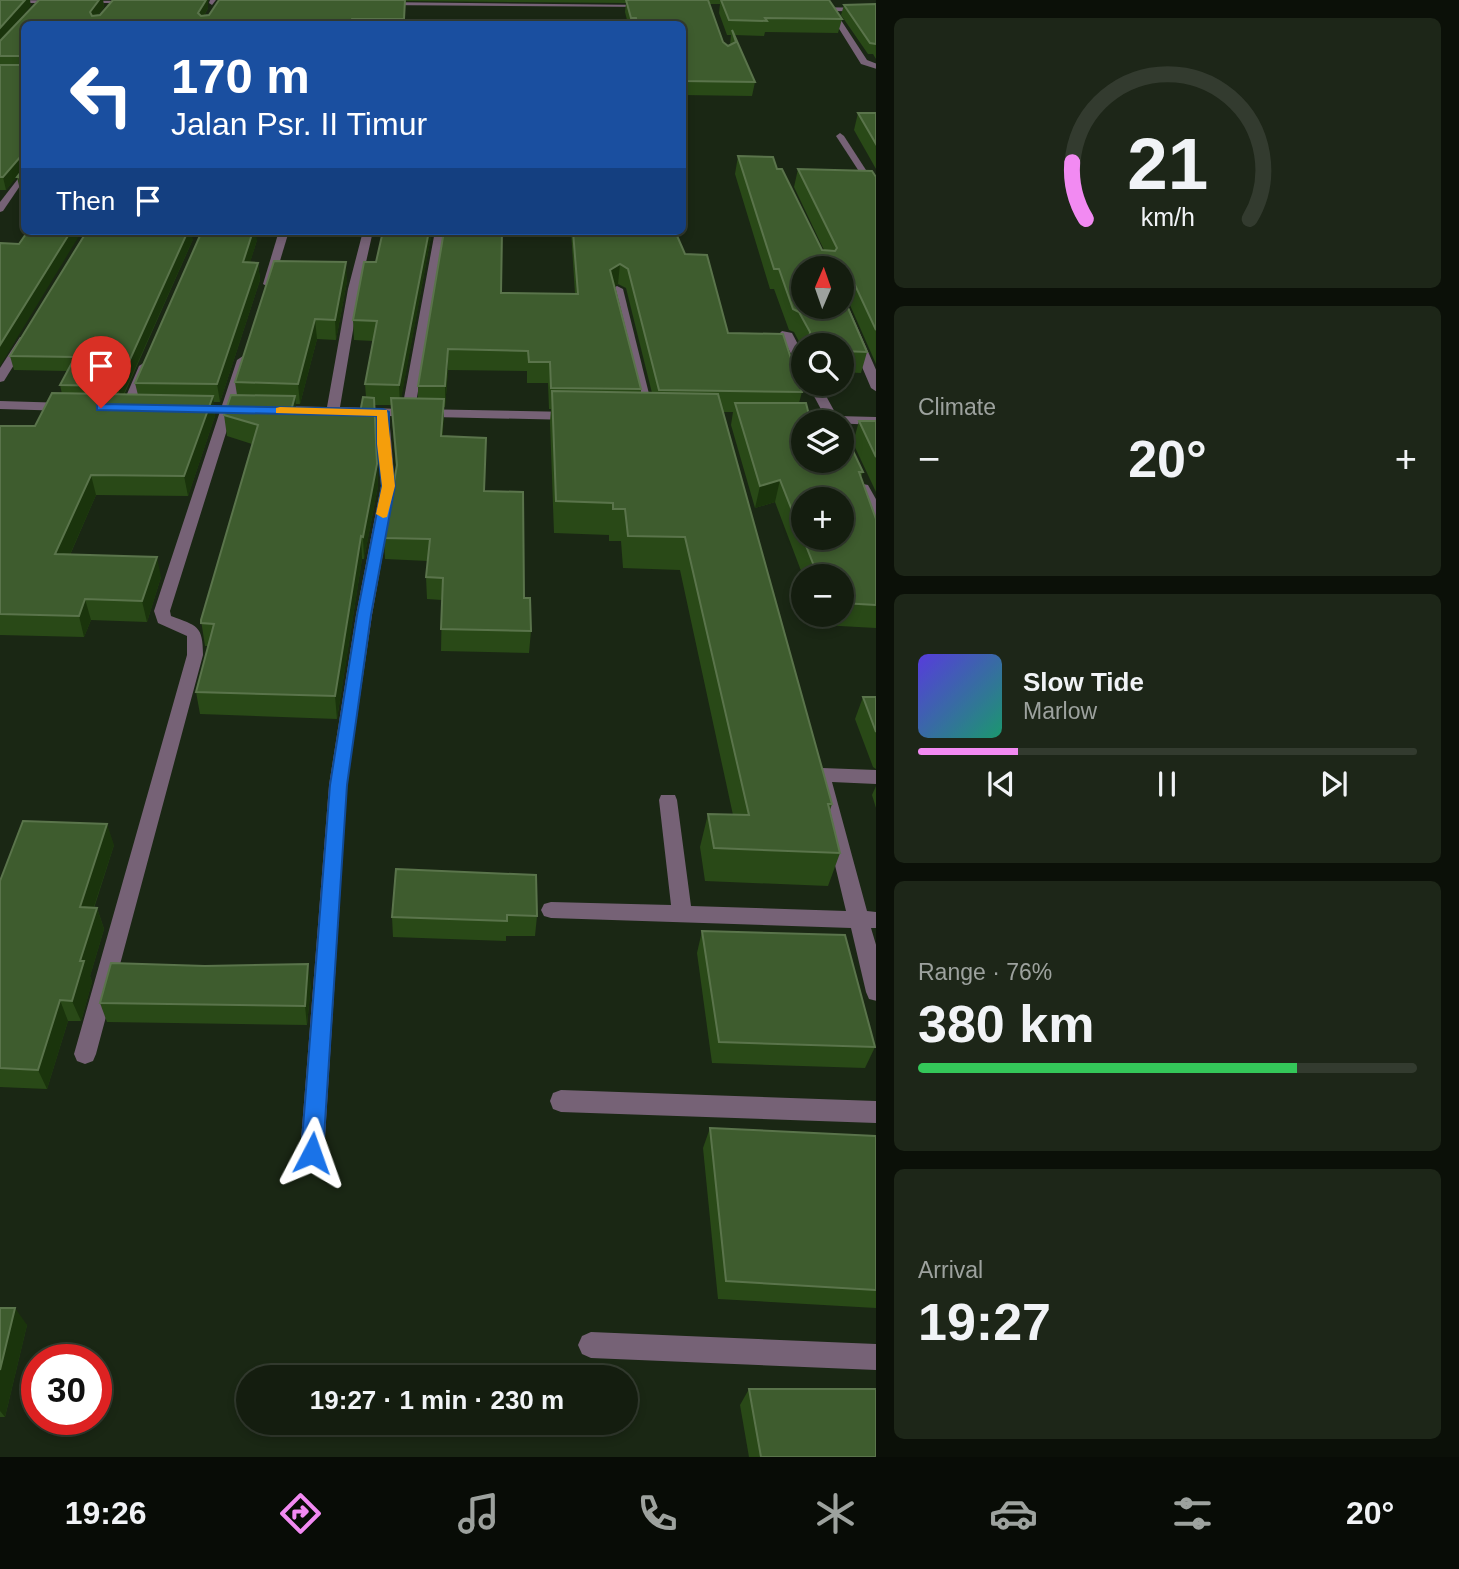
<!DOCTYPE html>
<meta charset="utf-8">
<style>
body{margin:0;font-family:Arial,sans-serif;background:#1d2618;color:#f1f3f6;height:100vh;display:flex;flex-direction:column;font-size:26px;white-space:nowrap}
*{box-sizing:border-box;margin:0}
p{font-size:23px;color:#9da29e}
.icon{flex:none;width:38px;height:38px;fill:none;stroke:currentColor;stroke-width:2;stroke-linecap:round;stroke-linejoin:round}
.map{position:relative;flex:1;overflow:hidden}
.side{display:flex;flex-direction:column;gap:18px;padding:18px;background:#0b1008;width:583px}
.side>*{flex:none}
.hud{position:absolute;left:21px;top:21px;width:665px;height:214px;border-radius:10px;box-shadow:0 4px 10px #0003,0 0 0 2px #333b2f;background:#1a4fa0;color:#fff;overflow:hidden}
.needle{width:46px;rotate:2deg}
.buttons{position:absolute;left:791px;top:256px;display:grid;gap:14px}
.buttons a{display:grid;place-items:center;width:63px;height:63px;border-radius:50%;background:#141d0f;box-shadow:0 4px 10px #0003,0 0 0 2px #333b2f;font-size:35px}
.speed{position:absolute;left:21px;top:1344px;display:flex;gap:14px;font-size:35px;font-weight:700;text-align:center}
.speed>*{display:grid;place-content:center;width:91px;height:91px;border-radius:50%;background:#141d0f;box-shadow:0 4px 10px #0003,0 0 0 2px #333b2f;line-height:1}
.speed .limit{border:10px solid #d22;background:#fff;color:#111}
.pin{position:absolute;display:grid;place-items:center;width:60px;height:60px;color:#fff;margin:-72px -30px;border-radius:50% 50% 50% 0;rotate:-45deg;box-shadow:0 0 7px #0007}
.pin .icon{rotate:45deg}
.me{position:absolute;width:77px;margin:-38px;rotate:4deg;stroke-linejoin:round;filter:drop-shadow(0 0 5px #0008)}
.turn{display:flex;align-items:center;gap:24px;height:147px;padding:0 35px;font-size:32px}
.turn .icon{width:91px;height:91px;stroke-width:2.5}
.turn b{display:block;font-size:49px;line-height:60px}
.then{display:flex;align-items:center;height:66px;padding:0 35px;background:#0003;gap:14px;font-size:26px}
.big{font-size:52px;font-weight:700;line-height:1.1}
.side .card{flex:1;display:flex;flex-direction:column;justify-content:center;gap:10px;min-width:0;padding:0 24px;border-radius:10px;background:#1d2618}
.side .dial{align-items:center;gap:0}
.dial svg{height:182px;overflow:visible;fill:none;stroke:#333b2f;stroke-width:7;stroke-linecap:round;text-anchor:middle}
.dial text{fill:#f1f3f6;stroke:none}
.song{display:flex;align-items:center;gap:21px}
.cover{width:84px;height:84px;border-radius:10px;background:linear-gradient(135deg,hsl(250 70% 55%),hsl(160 70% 35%))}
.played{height:7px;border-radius:4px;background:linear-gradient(90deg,#f28af2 20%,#333b2f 20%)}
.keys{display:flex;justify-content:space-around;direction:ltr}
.heat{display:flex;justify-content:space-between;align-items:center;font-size:38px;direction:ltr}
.charge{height:10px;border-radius:5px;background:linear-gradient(90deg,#34c759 76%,#333b2f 0)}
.trip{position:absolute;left:236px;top:1365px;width:402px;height:70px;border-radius:35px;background:#141d0f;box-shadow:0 4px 10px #0003,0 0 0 2px #333b2f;font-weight:700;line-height:70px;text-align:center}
.tabs{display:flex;height:112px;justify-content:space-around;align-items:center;background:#080c06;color:#9da29e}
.tabs .icon{width:49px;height:49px}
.tabs .selected{color:#f28af2}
.tabs b{font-size:32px;color:#f1f3f6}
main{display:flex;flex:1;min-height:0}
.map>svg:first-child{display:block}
</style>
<main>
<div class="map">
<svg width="877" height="1457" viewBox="0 0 877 1457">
<rect width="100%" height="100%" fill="#1a2714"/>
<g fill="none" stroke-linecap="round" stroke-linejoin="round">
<g fill="#766276" fill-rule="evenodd">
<polygon points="0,0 133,1 136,3 0,3"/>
<polygon points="210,0 216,0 212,5 209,3"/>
<polygon points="381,2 647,5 650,7 379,5"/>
<polygon points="812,7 877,8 877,12 835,11 867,60 877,64 877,69 861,64 828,11 810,10"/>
<polygon points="840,133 844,136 877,187 877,199 836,136"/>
<polygon points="24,171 24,180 3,211 0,212 0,202"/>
<polygon points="279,231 289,231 273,284 268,287 263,284"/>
<polygon points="363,231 373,231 360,289 340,407 402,409 435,231 445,231 415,409 572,412 578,416 572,420 389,416 395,486 372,615 347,785 324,1153 320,1161 312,1164 304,1161 300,1153 329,785 356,615 381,486 377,416 274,414 268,410 274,406 327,407 348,289"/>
<polygon points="617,286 623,289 654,414 653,417 643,417 642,414 611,289"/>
<polygon points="842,303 848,306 877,372 877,392 871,388 836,306 842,306"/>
<polygon points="782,331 792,333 803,354 803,369 797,365 780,333"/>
<polygon points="20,337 30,339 4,381 0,382 0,368"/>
<path d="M243 356 249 360 170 611 171 616C197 626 203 625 203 655L96 1054 93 1061 85 1064 77 1061 74 1054 187 655V636L158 623 154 611 237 360Z"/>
<polygon points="145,362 151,366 133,408 132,411 122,411 121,408 139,366"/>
<polygon points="807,383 819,383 837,416 877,417 877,425 812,422 812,416 824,415"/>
<polygon points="0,401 68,403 74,407 68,411 0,409"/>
<polygon points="863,484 868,485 877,501 877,521 870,517 856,488"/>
<polygon points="822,768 877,770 877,784 832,782 867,911 877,912 877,928 871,928 877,948 877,1001 869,999 866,992 851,928 551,918 544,916 541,910 544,904 551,902 671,905 659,800 661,795 675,795 677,800 691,906 846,911 816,786 819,781 813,775 816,770"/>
<polygon points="561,1090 877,1101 877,1123 561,1112 553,1109 550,1101 553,1093"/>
<polygon points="591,1332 877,1344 877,1370 591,1358 582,1354 578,1345 582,1336"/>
</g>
</g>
<g fill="#294917" fill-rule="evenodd">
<path d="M39 0H103L104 7 97 16 100 15 113 0H208V8L204 16 209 15 219 0H829L842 19 838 33 765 32 764 36 734 35 755 82 752 96 682 95V24H628L625 12 626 3 405 1V24H24V190H20L17 177 21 171 6 190H0V41ZM709 4H720L719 13 727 35H731L730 45 728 46 723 42Z"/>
<polygon points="876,4 876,59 873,54 868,54 841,15 844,5"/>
<polygon points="858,113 876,113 876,169 854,130"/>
<polygon points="738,156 777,169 822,250 824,250 794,187 798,169 876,177 876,364 850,305 845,302 867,352 861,373 842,372 842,345 803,345 803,349 794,332 789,330 774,289 770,289 735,174"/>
<path d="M383 231H432L401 398 418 399V386L444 231 501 293 575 294 571 231H675L685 254 728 333 802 392 799 403 809 415 839 421 863 472 861 477 876 519V628L822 625 817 614H842V576H803L775 502 755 508 731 425 733 412H723L832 804 830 810 840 853 828 886 705 881 700 847 708 814 733 815 680 570 623 568 621 541H609V535L554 533 550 422 551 409H549L548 383H527V371L448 370 445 407H444L442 436 484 491 524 598 531 631 529 653 441 651 442 600 427 599 426 577 428 561 385 559 384 538 396 470 391 405H374L378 486 364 559H362L337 719 200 714 196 692 208 646H205L201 620 252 444 227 436 224 415 237 395 235 382 347 281 336 340 317 339 300 404H295L296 411 360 413 366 397 365 384 373 341 354 340 353 320 376 262ZM618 284 626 288 652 393H641V389L615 286Z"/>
<polygon points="193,239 124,395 138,395 135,383 257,240 250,262 258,263 260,280 220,402 213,402 215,416 188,496 96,495 70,555 161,577 147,622 91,620 84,637 0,635 0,426 35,426 62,394 60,385 68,371 14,370 10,356"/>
<polygon points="859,421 876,421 876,492 853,443"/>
<polygon points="863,697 876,697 876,769 873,767 855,719"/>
<polygon points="876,786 876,808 872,795"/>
<polygon points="114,845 94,908 97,908 104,929 90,976 92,982 81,1021 68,1021 47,1089 0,1087 0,881"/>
<polygon points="396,869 537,916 535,936 506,936 506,941 393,937 392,917"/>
<polygon points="702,931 875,1047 865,1068 712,1063 697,953"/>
<polygon points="311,984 307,1025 107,1022 100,1003"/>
<polygon points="710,1128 876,1136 876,1308 718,1299 703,1148"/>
<polygon points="0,1308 27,1325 5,1417 0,1417"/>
<polygon points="749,1389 876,1457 749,1457 740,1405"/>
</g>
<g fill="#1a340c">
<polygon points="25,0 30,0 31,6 0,41 0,28"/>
<polygon points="99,0 103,0 104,7 92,22 90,12"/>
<polygon points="206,0 208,0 208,8 200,23 198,13"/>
<polygon points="21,156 24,168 6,190 3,177"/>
<polygon points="71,231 82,231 0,366 0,345"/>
<polygon points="188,231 191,231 193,239 121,400 118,386"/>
<polygon points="253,231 256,231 257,240 245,279 243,262"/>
<polygon points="429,231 432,231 400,405 399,385"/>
<polygon points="346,262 347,281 336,340 335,320"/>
<polygon points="258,263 260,280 220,402 217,384"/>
<polygon points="620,264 618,284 608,290 610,270"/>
<polygon points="846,281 842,299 842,284"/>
<polygon points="315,319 317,339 300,404 298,384"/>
<polygon points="448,349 448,370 445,407 445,386"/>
<polygon points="213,396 215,416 188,496 184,476"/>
<polygon points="295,396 297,417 291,411"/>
<polygon points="444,399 444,420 441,457 441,436"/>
<polygon points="377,464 378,486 364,559 363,537"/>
<polygon points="91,475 96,495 61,575 55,554"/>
<polygon points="780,480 775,502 755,508 760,486"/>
<polygon points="361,536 362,559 337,719 335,696"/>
<polygon points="157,557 161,577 147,622 142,601"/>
<polygon points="85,599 91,620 84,637 79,616"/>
<polygon points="107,824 114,845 87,928 80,907"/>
<polygon points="97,908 104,929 90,976 92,982 81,1021 72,1001 80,961"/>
<polygon points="308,964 311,984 307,1025 305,1006"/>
<polygon points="60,1000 68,1021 47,1089 38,1070"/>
<polygon points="15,1308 27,1325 5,1417 0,1411 0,1370"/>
</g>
<g fill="#3e5c2e" stroke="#5a744b" stroke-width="2" fill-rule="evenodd">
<polygon points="0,0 25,0 0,28"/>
<polygon points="39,0 99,0 90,12 92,16 100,15 113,0 206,0 198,13 201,16 209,15 219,0 405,0 404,19 352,19 350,24 24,24 24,178 17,177 24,168 24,159 21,156 3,177 0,177 0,65 22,65 23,56 0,56 0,41"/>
<polygon points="626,0 708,0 723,42 728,46 736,42 732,30 755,82 683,81 682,24 637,24 636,18 631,18"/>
<polygon points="721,0 829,0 842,19 765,18 767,21 729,20"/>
<polygon points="876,4 876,44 870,43 844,5"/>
<polygon points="858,113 876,113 876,144"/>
<polygon points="738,156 773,157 777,169 782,169 822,250 835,251 837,248 798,169 872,171 876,177 876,330 855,285 846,281 842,284 842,268 803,268 803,306 842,306 842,294 867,352 842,351 842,345 809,345 810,332 799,312 793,309 779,269 774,269"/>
<polygon points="28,231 71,231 0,345 0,243 19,244"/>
<polygon points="87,231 188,231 118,386 60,385 75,357 10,356"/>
<polygon points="202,231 253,231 243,262 258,263 217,384 135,383"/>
<polygon points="383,231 429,231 399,385 365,384 377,321 353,320 364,262 376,262"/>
<polygon points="444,231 502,231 501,293 578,294 573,231 675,231 685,254 707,255 728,333 783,334 802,392 659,390 628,269 620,264 610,270 641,389 551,388 550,362 529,362 528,351 448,349 445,386 418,386"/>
<polygon points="274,261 346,262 335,320 315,319 298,384 235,382"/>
<polygon points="552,391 718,394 832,804 828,804 840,853 714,848 708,814 749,815 685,537 628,536 625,509 613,509 613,503 556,501"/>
<polygon points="52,393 213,396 184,476 91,475 55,554 157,557 142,601 85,599 79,616 0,614 0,426 35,426"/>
<polygon points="231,395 295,396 291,411 360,413 363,397 374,398 377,464 363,537 361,536 335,696 196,692 214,624 201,623 201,620 258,425 224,415"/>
<polygon points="391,398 444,399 441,436 486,438 484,491 523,492 524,598 530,598 531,631 441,629 443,578 426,577 430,539 384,538 397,465"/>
<path d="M735 403H806L809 415 837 416 839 421H845V434L863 472H859L876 519V605L842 603V576H818L780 480 760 486ZM803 422H842V460H803ZM803 499H842V537H803Z"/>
<polygon points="859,421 876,421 876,457"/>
<polygon points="863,697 876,697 876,732"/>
<polygon points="23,821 107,824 80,907 97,908 80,961 84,961 72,1001 60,1000 38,1070 0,1068 0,881"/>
<polygon points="396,869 536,875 537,916 507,915 507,921 392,917"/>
<polygon points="702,931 845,935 875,1047 719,1042"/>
<polygon points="111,963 205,966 308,964 305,1006 100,1003"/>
<polygon points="710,1128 876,1136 876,1290 726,1281"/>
<polygon points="0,1308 15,1308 0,1370"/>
<polygon points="749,1389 876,1389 876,1457 761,1457"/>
</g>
<polygon fill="#1a73e8" stroke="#114b97" stroke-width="2" points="101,404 383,409 389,412 389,444 395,486 371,615 347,785 323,1153 320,1161 312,1164 305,1161 301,1153 330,785 357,615 382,486 377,444 377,416 97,410 97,405"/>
<polygon fill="#f59e0b" points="280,407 387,410 395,486 387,517 383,518 376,514 382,486 377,444 377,416 276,413 276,408"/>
</svg>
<div class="buttons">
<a><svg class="needle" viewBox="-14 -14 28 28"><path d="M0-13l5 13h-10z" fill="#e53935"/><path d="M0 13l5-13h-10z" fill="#9da29e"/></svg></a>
<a><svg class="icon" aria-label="search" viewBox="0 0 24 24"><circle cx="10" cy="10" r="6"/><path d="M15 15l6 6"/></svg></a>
<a><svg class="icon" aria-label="layers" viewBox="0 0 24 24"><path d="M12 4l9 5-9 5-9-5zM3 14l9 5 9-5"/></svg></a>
<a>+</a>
<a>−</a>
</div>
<div class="speed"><div class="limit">30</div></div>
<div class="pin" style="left:101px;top:408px;background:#d93025"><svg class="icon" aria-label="arrive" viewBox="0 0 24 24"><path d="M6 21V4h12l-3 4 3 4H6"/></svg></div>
<svg class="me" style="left:312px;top:1153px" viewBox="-20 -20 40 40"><path d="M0-17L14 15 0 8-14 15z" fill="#1a73e8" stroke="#fff" stroke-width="4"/></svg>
<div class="trip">19:27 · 1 min · 230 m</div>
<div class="hud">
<div class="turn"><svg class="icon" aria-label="left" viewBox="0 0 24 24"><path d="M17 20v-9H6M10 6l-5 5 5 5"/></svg><div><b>170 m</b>Jalan Psr. II Timur</div></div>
<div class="then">Then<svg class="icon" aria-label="arrive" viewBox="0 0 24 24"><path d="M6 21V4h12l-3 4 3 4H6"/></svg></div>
</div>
</div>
<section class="side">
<div class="card dial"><svg viewBox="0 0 100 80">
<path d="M14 69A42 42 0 1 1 86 69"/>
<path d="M14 69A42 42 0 0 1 8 44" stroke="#f28af2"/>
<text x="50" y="56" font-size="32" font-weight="700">21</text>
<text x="50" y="72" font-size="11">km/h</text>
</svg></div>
<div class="card"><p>Climate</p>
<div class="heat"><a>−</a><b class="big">20°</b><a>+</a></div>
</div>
<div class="card">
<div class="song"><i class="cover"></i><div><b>Slow Tide</b><p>Marlow</p></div></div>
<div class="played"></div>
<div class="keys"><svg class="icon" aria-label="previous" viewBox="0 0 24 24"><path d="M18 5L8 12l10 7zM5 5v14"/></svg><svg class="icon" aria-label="pause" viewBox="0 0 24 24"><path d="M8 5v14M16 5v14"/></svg><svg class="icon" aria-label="next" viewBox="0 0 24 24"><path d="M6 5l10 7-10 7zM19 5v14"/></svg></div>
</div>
<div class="card"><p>Range · 76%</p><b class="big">380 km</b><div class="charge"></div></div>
<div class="card"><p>Arrival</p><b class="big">19:27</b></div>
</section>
</main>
<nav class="tabs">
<b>19:26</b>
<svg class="icon selected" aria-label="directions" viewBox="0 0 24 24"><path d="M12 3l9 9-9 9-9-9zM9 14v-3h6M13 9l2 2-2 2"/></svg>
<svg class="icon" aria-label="music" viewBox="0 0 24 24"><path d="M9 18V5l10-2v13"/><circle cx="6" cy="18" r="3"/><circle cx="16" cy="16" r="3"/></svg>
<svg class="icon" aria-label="phone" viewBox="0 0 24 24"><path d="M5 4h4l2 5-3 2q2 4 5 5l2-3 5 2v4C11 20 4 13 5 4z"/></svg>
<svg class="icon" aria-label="climate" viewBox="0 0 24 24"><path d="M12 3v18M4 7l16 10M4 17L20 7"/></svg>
<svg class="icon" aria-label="car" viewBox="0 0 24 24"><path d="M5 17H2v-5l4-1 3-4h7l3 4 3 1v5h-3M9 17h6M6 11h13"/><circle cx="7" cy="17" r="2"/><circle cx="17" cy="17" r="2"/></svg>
<svg class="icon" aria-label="filters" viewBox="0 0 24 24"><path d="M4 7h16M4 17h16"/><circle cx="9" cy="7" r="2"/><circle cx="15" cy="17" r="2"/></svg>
<b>20°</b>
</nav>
